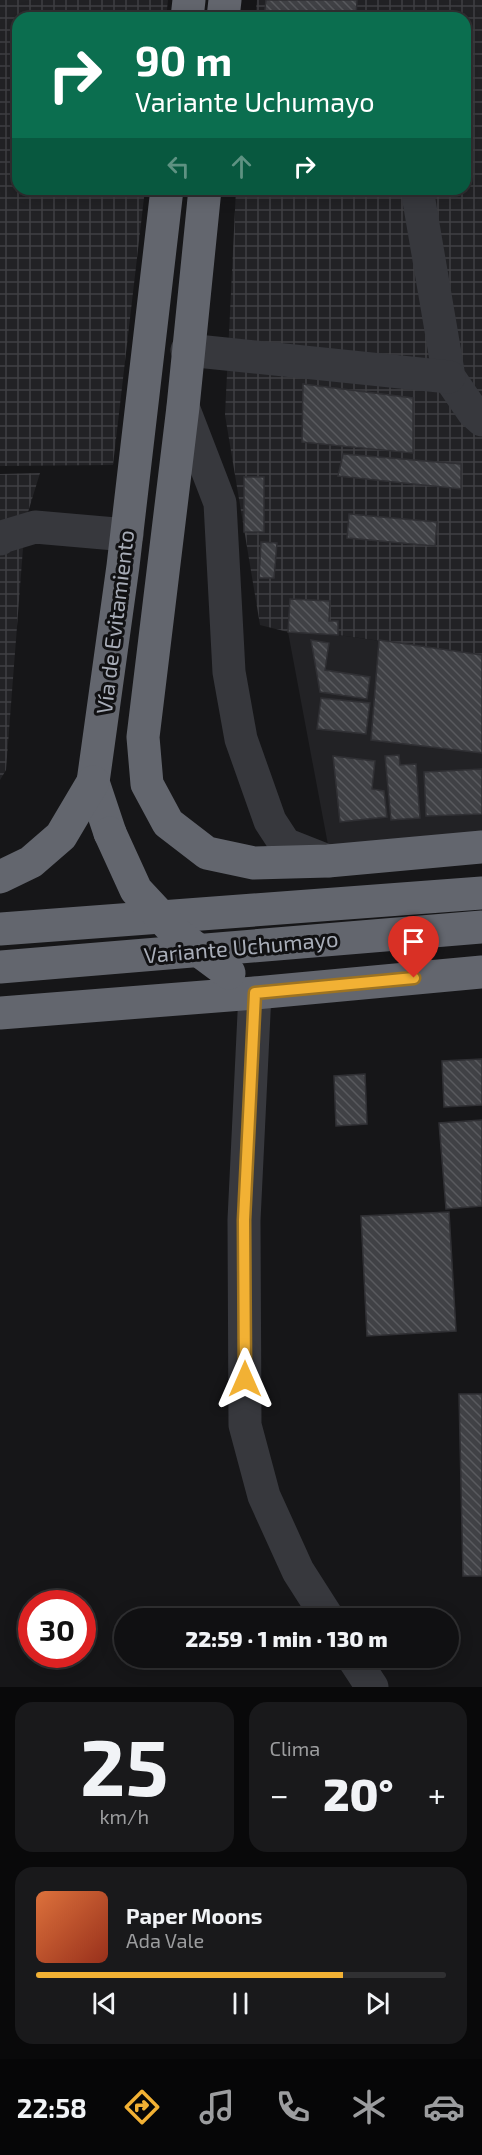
<!DOCTYPE html>
<html lang="es">
<meta charset="utf-8">
<style>
body{margin:0;font-family:"Exo 2",sans-serif;background:#19191b;color:#f1f3f6;height:100vh;display:flex;flex-direction:column;font-size:22px;white-space:nowrap}
*{box-sizing:border-box;margin:0}
p{font-size:20px;color:#9c9d9f}
.icon{flex:none;width:33px;height:33px;fill:none;stroke:currentColor;stroke-width:2;stroke-linecap:round;stroke-linejoin:round}
.map{position:relative;height:1687px;overflow:hidden}
.side{display:flex;flex-direction:column;gap:15px;padding:15px;background:#09090a;flex:1}
.side>*{flex:none}
.banner{position:absolute;left:12px;top:12px;width:459px;height:183px;border-radius:18px;box-shadow:0 3px 15px #0003,0 0 0 2px #303032;background:#0b6e4f;color:#fff;overflow:hidden}
.speed{position:absolute;left:18px;top:1590px;display:flex;gap:12px;font-size:30px;font-weight:700;text-align:center}
.speed>*{display:grid;place-content:center;width:78px;height:78px;border-radius:50%;background:#101012;box-shadow:0 3px 15px #0003,0 0 0 2px #303032;line-height:1}
.speed .limit{border:9px solid #d22;background:#fff;color:#111}
.pin{position:absolute;display:grid;place-items:center;width:51px;height:51px;color:#fff;margin:-62px -26px;border-radius:50% 50% 50% 0;rotate:-45deg;box-shadow:0 0 6px #0007}
.pin .icon{rotate:45deg}
.me{position:absolute;width:66px;margin:-33px;rotate:0deg;stroke-linejoin:round;filter:drop-shadow(0 0 4px #0008)}
.turn{display:flex;align-items:center;gap:21px;height:126px;padding:0 24px;font-size:27px}
.turn .icon{width:78px;height:78px;stroke-width:2.5}
.turn b{display:block;font-size:42px;line-height:51px}
.lanes{display:flex;align-items:center;height:57px;padding:0 24px;background:#0003;justify-content:center;gap:30px;direction:ltr}
.lanes .off{opacity:.35}
.big{font-size:45px;font-weight:800;line-height:1.1}
.side .widget{flex:1;display:flex;flex-direction:column;justify-content:center;gap:9px;min-width:0;padding:0 21px;border-radius:18px;background:#19191b}
.side .dial{align-items:center;gap:0}
.dial b{font-size:78px;line-height:1}
.song{display:flex;align-items:center;gap:18px}
.cover{width:72px;height:72px;border-radius:9px;background:linear-gradient(135deg,hsl(20 70% 55%),hsl(10 70% 35%))}
.played{height:6px;border-radius:3px;background:linear-gradient(90deg,#f2b134 75%,#303032 75%)}
.keys{display:flex;justify-content:space-around;direction:ltr}
.heat{display:flex;justify-content:space-between;align-items:center;font-size:33px;direction:ltr}
.side .tiles{flex:1;display:grid;gap:15px;grid-template-columns:1fr 1fr}
.widget:last-child{grid-column:span 2}
.trip{position:absolute;left:114px;top:1608px;width:345px;height:60px;border-radius:30px;background:#101012;box-shadow:0 3px 15px #0003,0 0 0 2px #303032;font-weight:800;line-height:60px;text-align:center}
.menu{display:flex;height:96px;justify-content:space-around;align-items:center;background:#060607;color:#9c9d9f}
.menu .icon{width:42px;height:42px}
.menu .selected{color:#f2b134}
.menu b{font-size:27px;color:#f1f3f6}
.map>svg:first-child{display:block}
</style>
<div class="map">
<svg width="482" height="1687" viewBox="0 0 482 1687">
<defs>
<pattern id="industrial-grid" width="8" height="8" patternUnits="userSpaceOnUse" patternTransform="scale(1.5)"><rect width="8" height="8" fill="#222225"/><path d="M0 4h8M4 0v8" fill="none" stroke="#3f3f43"/></pattern>
<pattern id="building-back-hatch" width="6" height="6" patternUnits="userSpaceOnUse" patternTransform="scale(1.5)"><rect width="6" height="6" fill="#404145"/><path d="M-1 5l2 2M0 0l6 6M5-1l2 2" fill="none" stroke="#595a5e"/></pattern>
</defs>
<rect width="100%" height="100%" fill="#161618"/>
<polygon fill="#222225" points="288,632 338,635 482,655 482,834 328,845"/>
<g fill="url(#industrial-grid)">
<polygon points="0,0 168,0 166,18 18,18 18,189 145,189 113,465 0,466"/>
<polygon points="257,0 482,0 482,655 338,635 288,632 260,625 225,415 236,189 465,189 465,18 255,18"/>
<polygon points="40,473 25,522 6,770 0,780 0,474"/>
</g>
<g fill="url(#building-back-hatch)" stroke="#303034" stroke-width="1.5">
<polygon points="266,0 357,0 356,18 264,18"/>
<polygon points="303,384 413,398 413,453 302,442"/>
<polygon points="343,454 461,464 461,489 338,476"/>
<rect x="244" y="477" width="20" height="55"/>
<polygon points="349,514 437,522 435,546 347,538"/>
<polygon points="261,542 277,543 274,578 259,578"/>
<polygon points="290,599 330,601 329,621 338,621 338,635 288,632"/>
<polygon points="311,640 329,643 325,670 370,677 367,699 320,692"/>
<polygon points="379,640 482,655 482,753 371,740"/>
<polygon points="321,698 370,703 366,734 317,729"/>
<polygon points="399,755 400,765 416,764 420,818 391,820 385,756"/>
<polygon points="333,756 375,761 372,789 384,791 387,817 340,822"/>
<polygon points="482,769 482,814 426,816 424,772"/>
<polygon points="482,1059 482,1105 444,1107 442,1061"/>
<polygon points="365,1074 367,1124 336,1126 334,1076"/>
<polygon points="482,1120 482,1206 446,1209 439,1123"/>
<polygon points="449,1212 456,1331 367,1336 361,1216"/>
<polygon points="459,1394 482,1394 482,1576 463,1576"/>
</g>
<g fill="none" stroke-linecap="round" stroke-linejoin="round">
<g stroke="#37383d" stroke-width="33">
<polyline points="417,189 449,377 473,412 482,420"/>
<polyline points="187,350 449,377"/>
<polyline points="183,407 220,503 229,672 241,739 270,821 285,844 328,861"/>
<polyline points="0,539 2,537 35,527 127,535"/>
<polyline points="255,993 244,1220 245,1425 264,1496 298,1571 328,1618"/>
<polyline points="353,1658 372,1687"/>
</g>
<g stroke="#63666e" stroke-width="33">
<polyline points="187,18 189,0"/>
<polyline points="223,18 225,0"/>
<polyline points="205,189 183,407 143,737 147,784 168,823 207,853 254,863 328,861 482,847"/>
<polyline points="110,833 93,782 123,566 167,189"/>
<polyline points="0,877 31,862 61,836 93,782"/>
<polyline points="0,929 482,893"/>
<polyline points="0,967 482,927"/>
<polyline points="0,1013 255,993 482,972"/>
</g>
<polyline stroke="#63666e" stroke-width="33" points="110,833 136,890 178,935 229,973"/>
</g>
<g fill="none" stroke-linecap="round" stroke-linejoin="round">
<g stroke="#9d7322" stroke-width="15">
<polyline id="route" points="245,1379 244,1220 255,993 414,978"/>
</g>
<use href="#route" stroke="#f2b134" stroke-width="10"/>
</g>
<g text-anchor="middle" stroke-width="6" stroke-linejoin="round" paint-order="stroke">
<g font-size="22" fill="#a8adb8" stroke="#111113">
<text transform="translate(115 622) rotate(-83)" y="8">Vía de Evitamiento</text>
<text transform="translate(241 947) rotate(-5)" y="8">Variante Uchumayo</text>
</g>
</g>
</svg>
<div class="speed"><div class="limit">30</div></div>
<div class="pin" style="left:414px;top:978px;background:#d93025"><svg class="icon" aria-label="arrive" viewBox="0 0 24 24"><path d="M6 21V4h12l-3 4 3 4H6"/></svg></div>
<svg class="me" style="left:245px;top:1379px" viewBox="-20 -20 40 40"><path d="M0-17L14 15 0 8-14 15z" fill="#f2b134" stroke="#fff" stroke-width="4"/></svg>
<div class="trip">22:59 · 1 min · 130 m</div>
<div class="banner">
<div class="turn"><svg class="icon" aria-label="right" viewBox="0 0 24 24"><path d="M7 20v-9h11M14 6l5 5-5 5"/></svg><div><b>90 m</b>Variante Uchumayo</div></div>
<div class="lanes"><svg class="icon off" aria-label="left" viewBox="0 0 24 24"><path d="M17 20v-9H6M10 6l-5 5 5 5"/></svg><svg class="icon off" aria-label="ahead" viewBox="0 0 24 24"><path d="M12 20V5M6 11l6-6 6 6"/></svg><svg class="icon" aria-label="right" viewBox="0 0 24 24"><path d="M7 20v-9h11M14 6l5 5-5 5"/></svg></div>
</div>
</div>
<section class="side">
<div class="tiles">
<div class="widget dial"><b>25</b><p>km/h</p></div>
<div class="widget"><p>Clima</p>
<div class="heat"><a>−</a><b class="big">20°</b><a>+</a></div>
</div>
<div class="widget">
<div class="song"><i class="cover"></i><div><b>Paper Moons</b><p>Ada Vale</p></div></div>
<div class="played"></div>
<div class="keys"><svg class="icon" aria-label="previous" viewBox="0 0 24 24"><path d="M18 5L8 12l10 7zM5 5v14"/></svg><svg class="icon" aria-label="pause" viewBox="0 0 24 24"><path d="M8 5v14M16 5v14"/></svg><svg class="icon" aria-label="next" viewBox="0 0 24 24"><path d="M6 5l10 7-10 7zM19 5v14"/></svg></div>
</div>
</div>
</section>
<nav class="menu">
<b>22:58</b>
<svg class="icon selected" aria-label="directions" viewBox="0 0 24 24"><path d="M12 3l9 9-9 9-9-9zM9 14v-3h6M13 9l2 2-2 2"/></svg>
<svg class="icon" aria-label="music" viewBox="0 0 24 24"><path d="M9 18V5l10-2v13"/><circle cx="6" cy="18" r="3"/><circle cx="16" cy="16" r="3"/></svg>
<svg class="icon" aria-label="phone" viewBox="0 0 24 24"><path d="M5 4h4l2 5-3 2q2 4 5 5l2-3 5 2v4C11 20 4 13 5 4z"/></svg>
<svg class="icon" aria-label="climate" viewBox="0 0 24 24"><path d="M12 3v18M4 7l16 10M4 17L20 7"/></svg>
<svg class="icon" aria-label="car" viewBox="0 0 24 24"><path d="M5 17H2v-5l4-1 3-4h7l3 4 3 1v5h-3M9 17h6M6 11h13"/><circle cx="7" cy="17" r="2"/><circle cx="17" cy="17" r="2"/></svg>
</nav>
